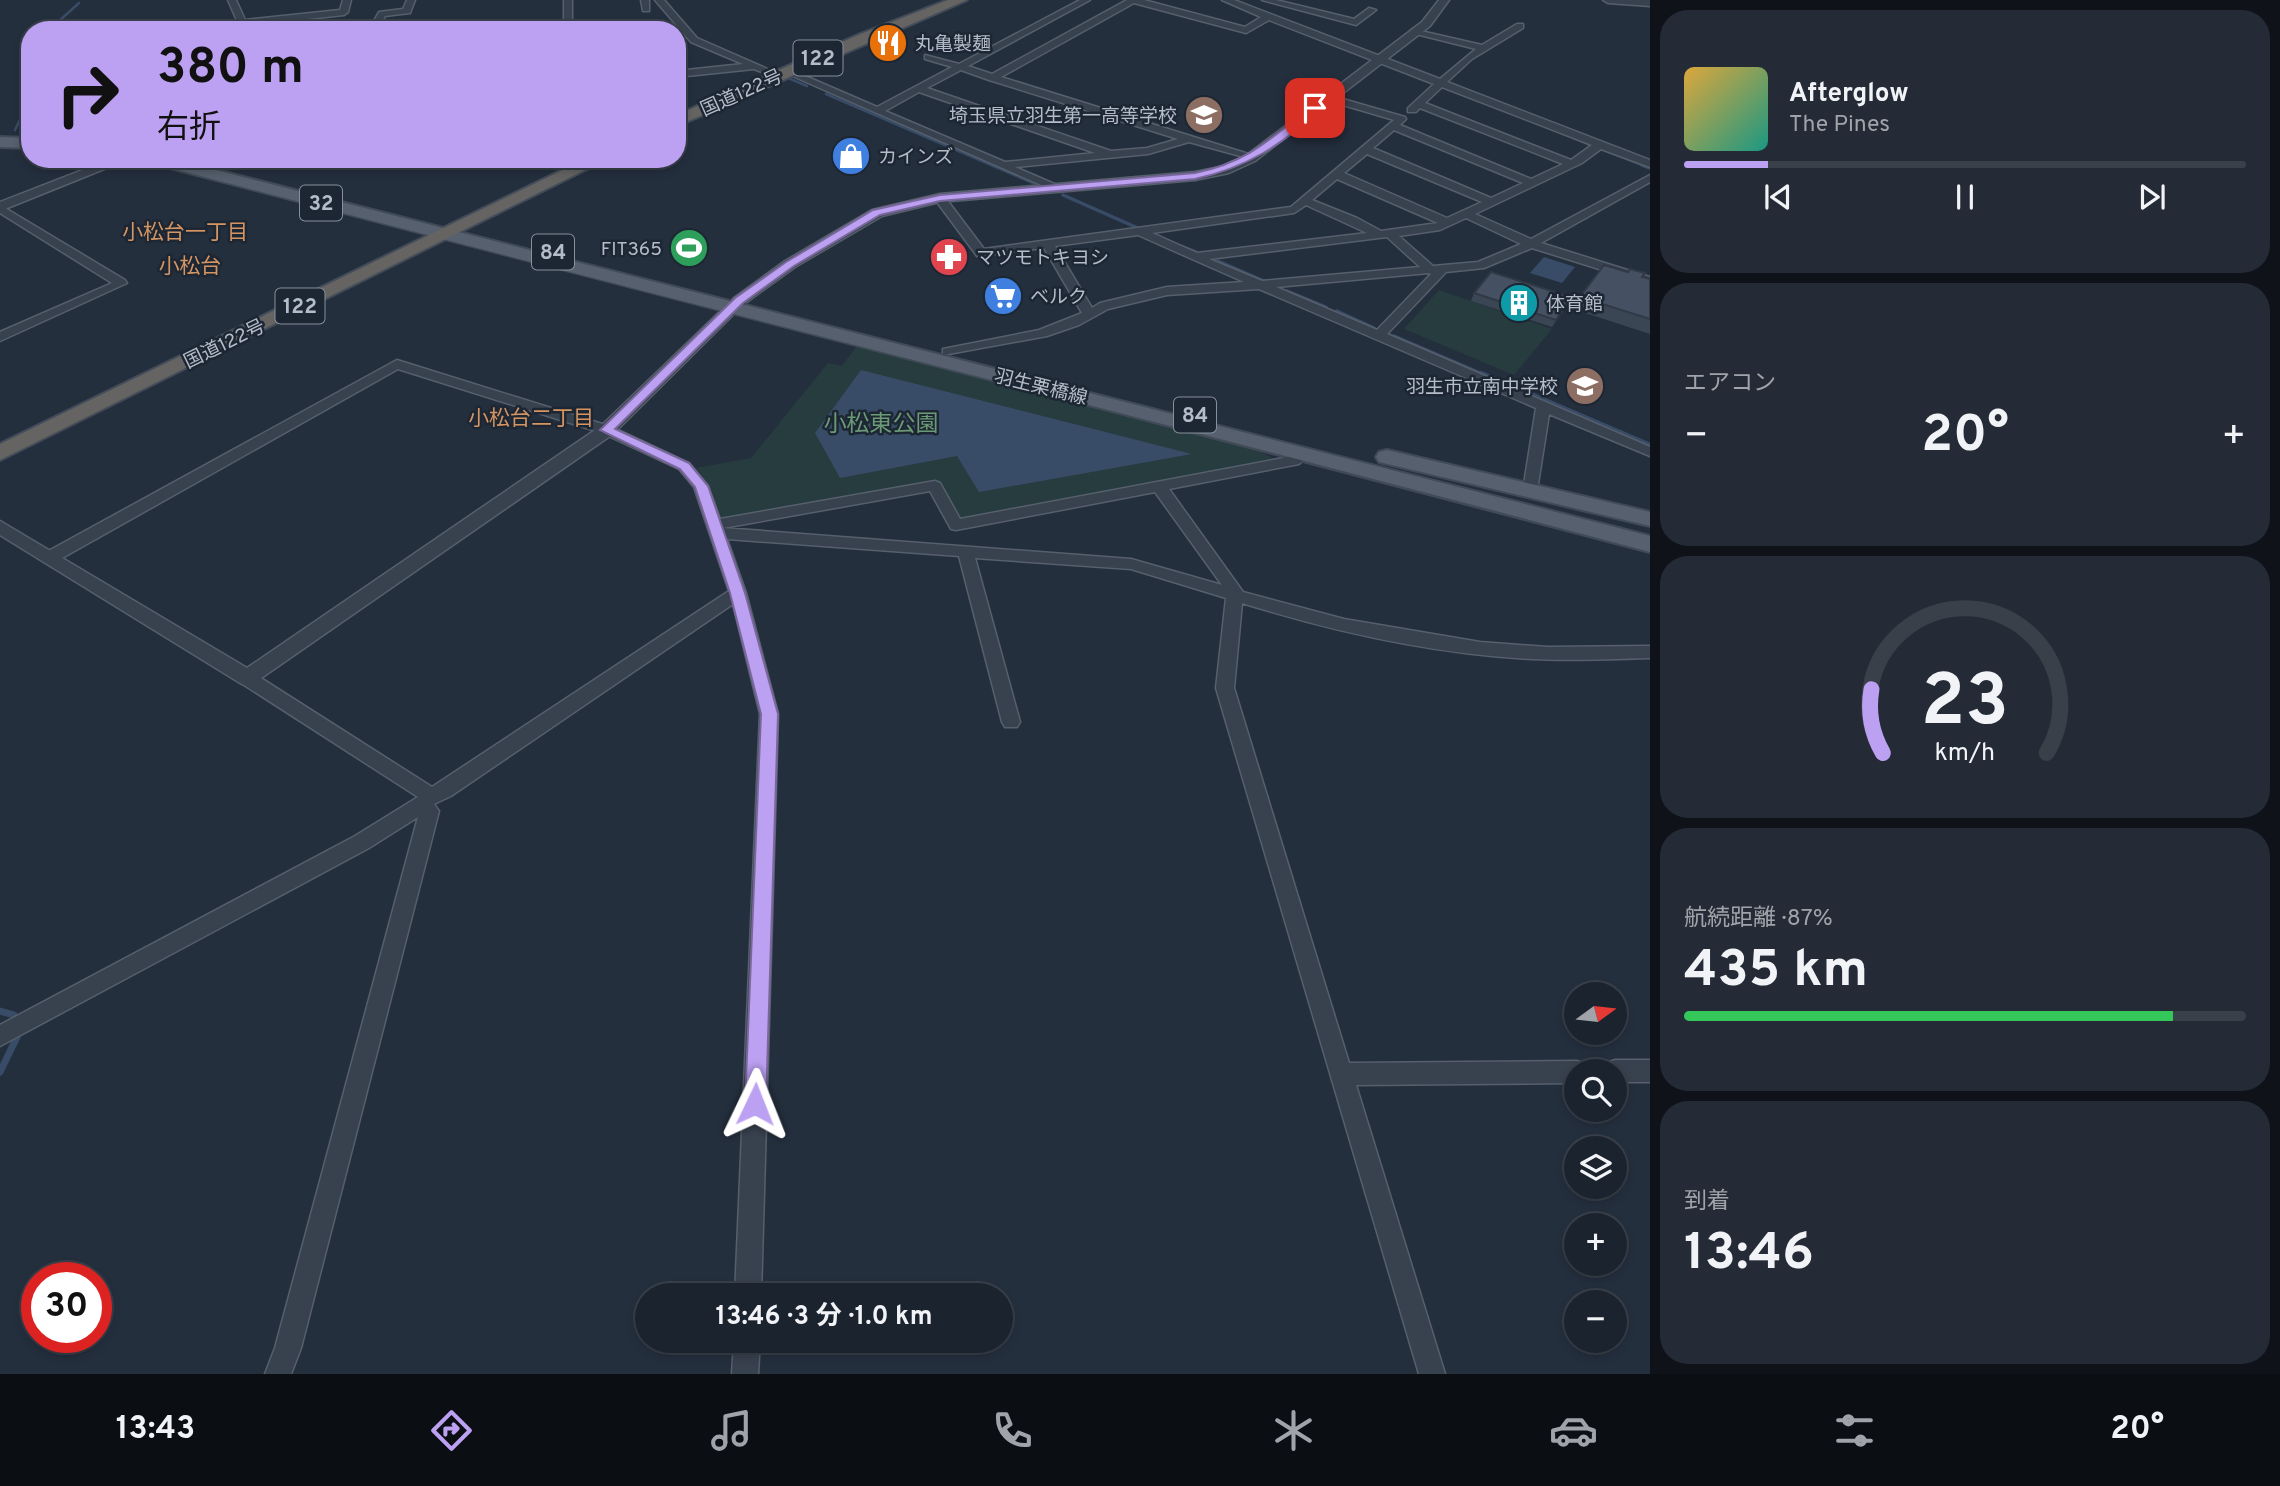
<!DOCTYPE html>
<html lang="ja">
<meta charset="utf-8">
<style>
body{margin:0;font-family:Overpass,"Noto Sans JP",sans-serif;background:#242b36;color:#f1f3f6;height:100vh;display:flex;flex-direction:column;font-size:26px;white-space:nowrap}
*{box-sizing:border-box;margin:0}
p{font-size:23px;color:#a0a4aa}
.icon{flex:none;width:38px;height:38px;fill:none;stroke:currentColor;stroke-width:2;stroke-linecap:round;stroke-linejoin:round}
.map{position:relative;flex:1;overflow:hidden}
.sheet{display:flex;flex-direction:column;gap:10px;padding:10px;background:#0f1319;width:630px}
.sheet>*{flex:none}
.guide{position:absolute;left:21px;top:21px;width:665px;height:147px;border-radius:28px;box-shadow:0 4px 10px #0003,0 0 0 2px #39404a;background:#bca0f2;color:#111;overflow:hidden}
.needle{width:46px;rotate:75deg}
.controls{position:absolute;left:1564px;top:982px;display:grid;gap:14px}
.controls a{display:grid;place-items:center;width:63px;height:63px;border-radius:50%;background:#1b232e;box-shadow:0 4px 10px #0003,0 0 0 2px #39404a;font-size:35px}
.speed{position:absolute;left:21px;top:1262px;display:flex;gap:14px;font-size:35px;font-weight:700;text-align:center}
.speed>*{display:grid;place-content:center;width:91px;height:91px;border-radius:50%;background:#1b232e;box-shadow:0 4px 10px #0003,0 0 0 2px #39404a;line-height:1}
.speed .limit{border:10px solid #d22;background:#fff;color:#111}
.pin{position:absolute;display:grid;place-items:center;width:60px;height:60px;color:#fff;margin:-30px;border-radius:14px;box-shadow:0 4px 10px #0006}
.me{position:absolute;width:77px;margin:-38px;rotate:2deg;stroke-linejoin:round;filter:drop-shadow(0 0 5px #0008)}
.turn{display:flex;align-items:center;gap:24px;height:147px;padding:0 21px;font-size:32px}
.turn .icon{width:91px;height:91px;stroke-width:2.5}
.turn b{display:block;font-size:49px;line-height:60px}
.big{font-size:52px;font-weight:700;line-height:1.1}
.sheet .card{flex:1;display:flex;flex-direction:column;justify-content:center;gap:10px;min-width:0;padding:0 24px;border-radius:28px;background:#242b36}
.sheet .dial{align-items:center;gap:0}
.dial svg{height:182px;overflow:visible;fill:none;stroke:#39404a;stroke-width:7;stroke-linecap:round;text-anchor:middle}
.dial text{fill:#f1f3f6;stroke:none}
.song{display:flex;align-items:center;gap:21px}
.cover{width:84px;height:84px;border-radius:10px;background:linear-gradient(135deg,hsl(40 70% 55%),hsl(170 70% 35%))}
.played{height:7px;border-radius:4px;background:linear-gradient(90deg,#bca0f2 15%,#39404a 15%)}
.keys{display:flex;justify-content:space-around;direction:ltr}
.heat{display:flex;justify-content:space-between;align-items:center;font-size:38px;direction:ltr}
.charge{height:10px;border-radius:5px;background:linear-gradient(90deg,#34c759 87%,#39404a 0)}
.trip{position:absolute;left:635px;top:1283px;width:378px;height:70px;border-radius:35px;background:#1b232e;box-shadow:0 4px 10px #0003,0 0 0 2px #39404a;font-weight:700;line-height:70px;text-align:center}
.menu{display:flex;height:112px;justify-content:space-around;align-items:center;background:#0b0e12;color:#a0a4aa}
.menu .icon{width:49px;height:49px}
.menu .selected{color:#bca0f2}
.menu b{font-size:32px;color:#f1f3f6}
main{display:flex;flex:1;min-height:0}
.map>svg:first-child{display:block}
</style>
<main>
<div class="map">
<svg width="1650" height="1374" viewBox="0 0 1650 1374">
<rect width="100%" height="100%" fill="#242f3e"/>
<g fill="#263c3f">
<polygon points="1439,290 1552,329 1514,375 1404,329"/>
<polygon points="858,344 1244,443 1278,461 960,519 939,482 723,521 709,485 696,468 751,458 828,363 842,366"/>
</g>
<g fill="#394c67">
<polygon points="1544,257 1575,267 1562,283 1530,273"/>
<polygon points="861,370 1192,454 979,492 957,456 840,478 815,433"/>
</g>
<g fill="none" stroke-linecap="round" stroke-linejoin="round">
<g stroke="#394c67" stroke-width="2.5">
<polyline points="49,30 79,3"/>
<polyline points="788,78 807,86"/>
<polyline points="826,94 996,167"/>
<polyline points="15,130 30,98"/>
<polyline points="1574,138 1588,144"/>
<polyline points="1602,149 1647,167"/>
</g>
<g stroke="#394c67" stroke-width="3.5">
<polyline points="992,165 1034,183"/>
<polyline points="1642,165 1650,168"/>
<polyline points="1063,195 1140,229"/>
<polyline points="1180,246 1196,252"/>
<polyline points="1218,261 1264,281"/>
<polyline points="1287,291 1326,307"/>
<polyline points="1337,311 1374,328"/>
<polyline points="1394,336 1485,375"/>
</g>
<polyline stroke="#394c67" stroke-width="4.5" points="1481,373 1650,445"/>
<g stroke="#394c67" stroke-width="7">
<polyline points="0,1011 14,1015"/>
<polyline points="0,1072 17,1037"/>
</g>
<g stroke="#565f6c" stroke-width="3">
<g id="minor">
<polygon points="228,0 236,0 245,20 340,10 343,0 351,0 348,12 344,15 242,26 238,23"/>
<polygon points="407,0 415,0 410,13 385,16 378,30 369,30 379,12 403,9"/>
<rect x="564" y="0" width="8" height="30"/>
<polygon points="641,0 649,0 649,11 643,11"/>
<polygon points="655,0 664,0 697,38 772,71 767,74 754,69 677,77 677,71 743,64 691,42"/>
<path d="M1080 0H1090L968 66 992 74 1127 0H1144L1245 27 1261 17 1222 0H1234L1440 79 1476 49 1412 33V29L1482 45 1517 24H1523V28L1472 59 1447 82 1650 160V167L1601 149 1582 163 1475 214 1531 239 1650 175V182L1541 243 1650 277V285L1532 248 1484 268 1446 272 1387 334 1650 447V456L1549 414 1538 484 1536 487H1526L1524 484 1536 408 1259 289 1167 295 1108 309 1079 325 1047 336 943 355V349L1039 330 1082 313 1044 248 977 256 934 198 936 196H944L984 249 1291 207 1394 120 1326 100V96L1329 95 1405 117 1406 119 1400 125 1531 179 1563 164 1420 108 1416 112H1408V108L1434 84 1269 20 1246 33 1134 3 1001 77 1255 156V160L1189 142 1148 154 1015 167 1059 186 1060 188 1055 191 781 71 789 69 877 107 952 67 925 59V55L959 64ZM961 70 989 80 1178 139 1147 148 1111 151 927 88ZM1442 87 1592 145 1571 160 1425 103ZM919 92 1095 153 1005 162 885 111ZM1394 130 1523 183 1491 198 1373 148ZM1367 154 1482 202 1447 218 1344 173ZM1337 179 1438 223 1381 231 1357 218 1312 200ZM1306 205 1367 233 1197 253 1152 233 1294 213ZM1466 218 1521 244 1478 262 1433 266 1399 236 1440 230ZM1138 235 1244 282 1167 287 1100 303 1092 308 1055 246ZM1387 237 1420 267 1262 281 1209 259ZM1431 274 1377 330 1276 287 1429 273Z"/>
<polygon points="1262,0 1276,0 1354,19 1369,8 1376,10 1356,25"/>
<polygon points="0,205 125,280 127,283 0,341 0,332 112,283 0,213"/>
<path d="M397 360 612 427 689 463 708 486 720 519 935 481 940 483 960 519 1289 457 1301 451 1308 455 1299 464 1169 489 1243 592 1344 619 1480 642 1548 647 1650 646V658C1611 659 1571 661 1532 659 1434 654 1335 632 1242 603L1234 688 1349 1063 1577 1061 1585 1064 1588 1071H1577V1083L1356 1085 1445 1374H1419L1216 688 1226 598 1131 569 975 558 1020 722 1017 727H1005L1002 722 959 556 727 539 746 593 778 714 761 1295H735L760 714 733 604 451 796 434 804 439 811 301 1348 291 1374H265L275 1348 418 817 369 848 0 1046V1025L355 836 418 797 241 683 238 678 241 673H253L432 787 729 591 694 487 679 469 602 433 398 369 55 562 49 563 41 558 43 554ZM930 491 951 529 956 530 1155 492 1222 585 1131 559 723 528Z"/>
<polygon points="1615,1060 1650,1060 1650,1082 1615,1082 1615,1071 1604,1071 1607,1063"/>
<polygon points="734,1340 760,1340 758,1374 732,1374"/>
</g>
</g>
<g stroke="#565f6c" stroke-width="3">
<g id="tertiary">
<polygon points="1439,0 1449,0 1430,26 1255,161 1229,173 1195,180 940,202 882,216 795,267 744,304 613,434 254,683 247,686 240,683 0,535 0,521 247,668 601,426 734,298 785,261 872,210 940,194 1195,172 1220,167 1247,155 1422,22"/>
<polygon points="1603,0 1650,0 1650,6 1608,3"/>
<polygon points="111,159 129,159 0,211 0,202"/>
</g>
</g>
<g stroke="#414a57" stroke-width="4">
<g id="primary">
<polygon points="0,137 30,138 30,148 0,147"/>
<path d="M145 159H173L1650 536V552C1150 418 648 294 147 162Z"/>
<polygon points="1387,450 1650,512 1650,526 1379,462 1376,457 1379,452"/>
</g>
</g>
<g stroke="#434c59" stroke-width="4">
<g id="trunk">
<polygon points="948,0 967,0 677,126 677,115 858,35"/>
<polygon points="585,159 607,159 0,460 0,444"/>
</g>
</g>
<use href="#minor" fill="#38414e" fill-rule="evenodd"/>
<use href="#tertiary" fill="#38414e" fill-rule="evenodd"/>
<use href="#primary" fill="#56606e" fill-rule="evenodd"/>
<use href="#trunk" fill="#656462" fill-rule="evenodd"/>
</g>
<g fill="#3b4654">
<polygon points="1643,277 1650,279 1650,334 1573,309 1580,297"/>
<polygon points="1474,293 1568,304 1552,327 1471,301"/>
</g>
<polygon fill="#303945" points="1571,297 1568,304 1552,327 1556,320"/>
<g fill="#455162" stroke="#303945" stroke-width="2">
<polygon points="1604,265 1628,272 1630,269 1645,273 1642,277 1650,279 1650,319 1580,297"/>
<polygon points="1491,272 1571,297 1556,320 1474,293"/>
</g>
<path fill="#bca0f2" stroke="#7a689d" stroke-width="2" d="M1312 106 1320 108C1284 145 1245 168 1195 179L940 201 880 215 794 266 743 303 615 429 689 463 708 486 745 593 778 714 766 1104 763 1111 755 1114 748 1111 745 1104 761 714 730 593 695 487 680 469 600 430 735 298 786 262 873 210 940 195 1195 173C1249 162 1271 138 1312 106Z"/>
<defs>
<g id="restaurant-disc" transform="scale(2.0125)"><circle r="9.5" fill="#e8710a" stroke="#1d2633"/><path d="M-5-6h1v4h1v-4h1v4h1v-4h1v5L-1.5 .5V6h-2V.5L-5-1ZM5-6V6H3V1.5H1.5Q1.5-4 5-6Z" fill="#fff"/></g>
<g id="school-disc" transform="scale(2.0125)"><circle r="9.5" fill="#8d6e63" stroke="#1d2633"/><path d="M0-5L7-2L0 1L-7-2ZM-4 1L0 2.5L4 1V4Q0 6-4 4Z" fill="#fff"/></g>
<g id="shop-disc" transform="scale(2.0125)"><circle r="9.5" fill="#3f7fe0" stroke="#1d2633"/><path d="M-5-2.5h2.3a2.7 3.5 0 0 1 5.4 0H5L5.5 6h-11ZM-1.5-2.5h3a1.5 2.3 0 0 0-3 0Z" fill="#fff"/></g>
<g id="stadium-disc" transform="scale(2.0125)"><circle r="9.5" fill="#2e9e5b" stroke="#1d2633"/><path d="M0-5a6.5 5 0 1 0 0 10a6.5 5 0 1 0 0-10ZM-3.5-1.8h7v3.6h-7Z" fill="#fff"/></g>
<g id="pharmacy-disc" transform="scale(2.0125)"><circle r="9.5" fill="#e0444e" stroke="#1d2633"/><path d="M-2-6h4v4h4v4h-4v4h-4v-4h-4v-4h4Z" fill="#fff"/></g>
<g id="supermarket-disc" transform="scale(2.0125)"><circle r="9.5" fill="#3f7fe0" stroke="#1d2633"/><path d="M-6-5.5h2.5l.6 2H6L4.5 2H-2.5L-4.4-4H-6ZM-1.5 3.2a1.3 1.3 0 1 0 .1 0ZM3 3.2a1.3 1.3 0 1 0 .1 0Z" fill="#fff"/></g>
<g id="building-disc" transform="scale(2.0125)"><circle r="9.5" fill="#0f9aa8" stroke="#1d2633"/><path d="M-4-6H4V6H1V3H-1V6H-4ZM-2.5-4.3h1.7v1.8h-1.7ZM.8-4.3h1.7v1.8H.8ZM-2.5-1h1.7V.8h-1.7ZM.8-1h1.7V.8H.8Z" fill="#fff"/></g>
</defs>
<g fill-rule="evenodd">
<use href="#restaurant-disc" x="888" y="43"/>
<use href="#school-disc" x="1204" y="115"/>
<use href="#shop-disc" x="851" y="156"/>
<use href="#stadium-disc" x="689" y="248"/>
<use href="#pharmacy-disc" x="949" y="257"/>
<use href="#supermarket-disc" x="1003" y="296"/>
<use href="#building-disc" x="1519" y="303"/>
<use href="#school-disc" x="1585" y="386"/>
</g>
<g text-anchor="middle" stroke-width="5" stroke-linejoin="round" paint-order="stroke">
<g font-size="19" fill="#b4bcc9" stroke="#1d2633" text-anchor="start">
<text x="915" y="50">丸亀製麺</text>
<text x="1177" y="122" text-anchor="end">埼玉県立羽生第一高等学校</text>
<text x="878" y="163">カインズ</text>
<text x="662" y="255" text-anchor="end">FIT365</text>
<text x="976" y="264">マツモトキヨシ</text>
<text x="1030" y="303">ベルク</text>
<text x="1546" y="310">体育館</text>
<text x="1558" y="393" text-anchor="end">羽生市立南中学校</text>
</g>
<g font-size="19" fill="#b4bcc9" stroke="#1d2633">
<text transform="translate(741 92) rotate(-24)" y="7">国道122号</text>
<text transform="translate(224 343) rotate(-26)" y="7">国道122号</text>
<text transform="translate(1041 386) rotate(14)" y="7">羽生栗橋線</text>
</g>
<g fill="#1d2633" stroke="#878f9c" stroke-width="2">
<rect x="793.5" y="40.5" width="49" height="35" rx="5"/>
<rect x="300" y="185.5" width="42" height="35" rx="5"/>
<rect x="532" y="234.5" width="42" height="35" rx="5"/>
<rect x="275.5" y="288.5" width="49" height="35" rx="5"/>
<rect x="1174" y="397.5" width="42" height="35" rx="5"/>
</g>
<g font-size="21" font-weight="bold" fill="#b4bcc9">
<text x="818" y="65">122</text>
<text x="321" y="210">32</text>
<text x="553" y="259">84</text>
<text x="300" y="313">122</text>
<text x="1195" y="422">84</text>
</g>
<g font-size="21" fill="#d59563" stroke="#1d2633">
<text x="185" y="239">小松台一丁目</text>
<text x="531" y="425">小松台二丁目</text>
</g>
<g font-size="21" fill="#d59563" stroke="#1d2633">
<text x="190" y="273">小松台</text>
</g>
<g font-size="23" fill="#6b9a76" stroke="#1d2633">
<text x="881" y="431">小松東公園</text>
</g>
</g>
</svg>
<div class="controls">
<a><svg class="needle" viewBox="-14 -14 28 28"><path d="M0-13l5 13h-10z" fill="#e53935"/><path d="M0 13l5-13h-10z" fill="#a0a4aa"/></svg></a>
<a><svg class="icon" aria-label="search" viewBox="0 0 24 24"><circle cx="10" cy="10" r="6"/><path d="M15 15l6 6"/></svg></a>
<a><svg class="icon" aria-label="layers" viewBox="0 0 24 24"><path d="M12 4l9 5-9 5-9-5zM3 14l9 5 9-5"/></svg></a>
<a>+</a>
<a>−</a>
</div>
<div class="speed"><div class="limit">30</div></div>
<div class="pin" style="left:1315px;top:108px;background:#d93025"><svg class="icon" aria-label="arrive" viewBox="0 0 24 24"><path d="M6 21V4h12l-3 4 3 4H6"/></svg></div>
<svg class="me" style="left:755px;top:1104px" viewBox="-20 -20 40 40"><path d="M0-17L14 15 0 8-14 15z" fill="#bca0f2" stroke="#fff" stroke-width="4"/></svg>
<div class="trip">13:46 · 3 分 · 1.0 km</div>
<div class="guide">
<div class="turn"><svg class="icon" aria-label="right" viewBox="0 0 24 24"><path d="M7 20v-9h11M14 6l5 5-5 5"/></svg><div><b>380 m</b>右折</div></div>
</div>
</div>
<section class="sheet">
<div class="card">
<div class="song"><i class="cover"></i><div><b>Afterglow</b><p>The Pines</p></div></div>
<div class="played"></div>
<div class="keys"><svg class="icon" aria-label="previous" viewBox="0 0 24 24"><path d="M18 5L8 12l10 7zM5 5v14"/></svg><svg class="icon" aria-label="pause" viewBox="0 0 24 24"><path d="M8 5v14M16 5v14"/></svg><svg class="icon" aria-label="next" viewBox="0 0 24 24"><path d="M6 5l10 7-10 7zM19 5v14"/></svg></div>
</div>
<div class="card"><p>エアコン</p>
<div class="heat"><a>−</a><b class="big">20°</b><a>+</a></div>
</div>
<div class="card dial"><svg viewBox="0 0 100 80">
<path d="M14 69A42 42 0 1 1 86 69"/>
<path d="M14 69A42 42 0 0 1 9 41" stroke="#bca0f2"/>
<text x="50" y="56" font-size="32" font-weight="700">23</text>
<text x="50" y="72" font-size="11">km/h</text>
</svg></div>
<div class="card"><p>航続距離 · 87%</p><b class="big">435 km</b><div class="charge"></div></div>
<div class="card"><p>到着</p><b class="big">13:46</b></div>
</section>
</main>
<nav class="menu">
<b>13:43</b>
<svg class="icon selected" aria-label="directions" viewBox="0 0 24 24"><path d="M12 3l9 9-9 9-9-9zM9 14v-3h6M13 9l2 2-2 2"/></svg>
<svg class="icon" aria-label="music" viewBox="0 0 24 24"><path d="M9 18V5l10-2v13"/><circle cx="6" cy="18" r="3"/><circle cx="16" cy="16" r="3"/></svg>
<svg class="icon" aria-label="phone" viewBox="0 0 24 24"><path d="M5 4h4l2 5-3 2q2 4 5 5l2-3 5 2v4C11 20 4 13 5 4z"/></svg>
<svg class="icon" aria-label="climate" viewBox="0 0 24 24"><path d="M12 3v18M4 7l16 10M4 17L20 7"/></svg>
<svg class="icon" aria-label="car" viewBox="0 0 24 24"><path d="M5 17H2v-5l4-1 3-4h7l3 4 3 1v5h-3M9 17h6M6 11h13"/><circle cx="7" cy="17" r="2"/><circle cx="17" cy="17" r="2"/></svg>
<svg class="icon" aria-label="filters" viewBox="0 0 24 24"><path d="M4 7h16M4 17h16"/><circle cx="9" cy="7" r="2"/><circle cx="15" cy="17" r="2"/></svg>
<b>20°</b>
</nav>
